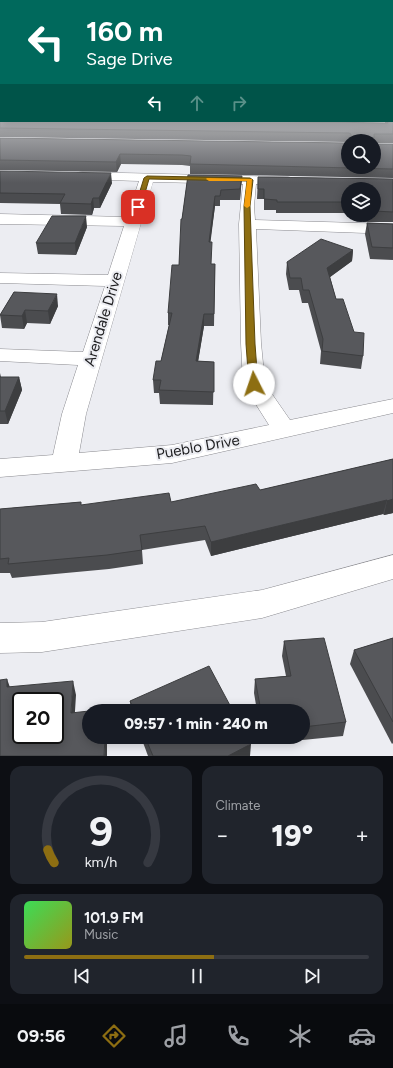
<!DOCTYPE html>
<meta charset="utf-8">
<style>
body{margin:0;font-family:Figtree,sans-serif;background:#20242c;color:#f1f3f6;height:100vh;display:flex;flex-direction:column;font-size:15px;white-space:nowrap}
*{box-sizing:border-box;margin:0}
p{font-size:13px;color:#9ea1a6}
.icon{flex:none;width:22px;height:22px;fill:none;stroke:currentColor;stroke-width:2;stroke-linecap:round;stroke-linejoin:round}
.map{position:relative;height:756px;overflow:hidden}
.details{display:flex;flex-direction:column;gap:10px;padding:10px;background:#0d0f14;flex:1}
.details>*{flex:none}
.banner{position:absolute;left:0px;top:0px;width:393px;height:122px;box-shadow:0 2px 10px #0003;background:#00695c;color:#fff;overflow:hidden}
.tools{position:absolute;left:341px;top:134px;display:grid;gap:8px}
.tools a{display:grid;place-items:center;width:40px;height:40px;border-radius:50%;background:#171b24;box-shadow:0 2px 10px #0003;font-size:20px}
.speed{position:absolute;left:12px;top:692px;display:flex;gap:8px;font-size:20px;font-weight:700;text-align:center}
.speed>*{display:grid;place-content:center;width:52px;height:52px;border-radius:50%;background:#171b24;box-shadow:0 2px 10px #0003;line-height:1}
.speed .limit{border:2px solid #111;border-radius:6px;background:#fff;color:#111}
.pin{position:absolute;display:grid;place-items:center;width:34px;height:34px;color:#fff;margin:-17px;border-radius:8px;box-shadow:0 2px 6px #0006}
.me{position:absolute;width:44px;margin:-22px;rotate:356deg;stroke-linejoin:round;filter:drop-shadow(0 0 3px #0008)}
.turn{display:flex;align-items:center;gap:14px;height:84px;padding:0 20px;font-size:18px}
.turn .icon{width:52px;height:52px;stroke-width:2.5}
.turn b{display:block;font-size:28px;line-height:34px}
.lanes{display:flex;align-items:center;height:38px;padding:0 20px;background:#0003;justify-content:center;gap:20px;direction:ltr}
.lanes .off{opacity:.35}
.big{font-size:30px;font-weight:800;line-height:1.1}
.details .tile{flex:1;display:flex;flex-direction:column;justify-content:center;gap:6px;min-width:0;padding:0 14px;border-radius:12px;background:#20242c}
.details .dial{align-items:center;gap:0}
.dial svg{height:104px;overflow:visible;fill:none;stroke:#363941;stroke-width:7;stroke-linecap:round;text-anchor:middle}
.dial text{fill:#f1f3f6;stroke:none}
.song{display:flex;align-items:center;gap:12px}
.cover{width:48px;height:48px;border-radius:6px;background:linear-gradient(135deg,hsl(130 70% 55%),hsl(60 70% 35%))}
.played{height:4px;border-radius:2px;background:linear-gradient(90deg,#8d6e12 55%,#363941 55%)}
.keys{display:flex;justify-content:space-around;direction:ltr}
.heat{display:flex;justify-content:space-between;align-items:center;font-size:22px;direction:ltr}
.details .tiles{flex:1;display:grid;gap:10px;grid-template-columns:1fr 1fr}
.tile:last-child{grid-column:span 2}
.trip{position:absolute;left:82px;top:704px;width:228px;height:40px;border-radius:20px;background:#171b24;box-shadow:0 2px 10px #0003;font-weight:800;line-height:40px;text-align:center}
.dock{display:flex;height:64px;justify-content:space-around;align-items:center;background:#090b0e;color:#9ea1a6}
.dock .icon{width:28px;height:28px}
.dock .active{color:#8d6e12}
.dock b{font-size:18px;color:#f1f3f6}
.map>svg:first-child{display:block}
</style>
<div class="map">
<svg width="393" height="756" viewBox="0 0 393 756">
<rect width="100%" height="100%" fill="#ecedf2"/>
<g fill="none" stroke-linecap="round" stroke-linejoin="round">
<g stroke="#8a8a8f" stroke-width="1">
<g id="minor">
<rect x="0" y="112" width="1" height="6"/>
<polygon points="392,119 393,125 367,124 361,121 392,121"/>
<path d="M82 172 288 177 293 178 295 181 293 184H256L254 206 255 220 393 224V234L256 229 261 343 265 384 290 420 393 399V413L172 463 0 477V459L53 455 62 414 78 365 0 361V349L83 352 105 286 0 283V273L108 275 124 226 0 224V214L127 217 139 181 77 179 75 176 77 173ZM153 182 243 184 239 224 241 343 243 384 269 425 172 445 79 453 86 414Z"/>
<polygon points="393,555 393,579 262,618 42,652 0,653 0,623 42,622 262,590"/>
</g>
</g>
<use href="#minor" fill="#fff" fill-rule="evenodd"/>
</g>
<g fill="#4b4c4f">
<polygon points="392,77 393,96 393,143 374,143 374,144 393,144 393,178 190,174 190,166 182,165 121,164 117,172 0,170 0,138 348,143 374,141 348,142 0,137 0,117 1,121 385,123 385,121 392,121"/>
<polygon points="0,171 112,183 100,208 94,208 92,215 61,214 60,204 0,203"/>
<polygon points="188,175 242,176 240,200 220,200 220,206 215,206 210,242 211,264 215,264 214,326 204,326 198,361 214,362 213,405 160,404 159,393 154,393 153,380 161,361 169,325 168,325 168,313 179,265 182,219"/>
<polygon points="258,177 393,179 393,222 363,222 361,215 374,215 374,189 348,189 348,213 276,213 276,210 264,210 264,199 257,199"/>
<polygon points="367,223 393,224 393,260 370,259 365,234"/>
<polygon points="87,227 76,255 38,254 36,243"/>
<polygon points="353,250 352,261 330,277 336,299 363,356 361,369 320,364 321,351 308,303 302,303 299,290 289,290 286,274 287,262"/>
<polygon points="14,292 58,306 50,324 27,323 24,329 2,328 0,315"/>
<polygon points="0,373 1,377 19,377 22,390 8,424 0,424"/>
<polygon points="393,459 393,513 384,515 383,514 211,556 205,540 142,550 143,564 109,569 12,578 10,573 0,573 0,509 81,502 81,505 171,502 260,490"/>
<polygon points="393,638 393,743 392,744 350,664 354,650"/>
<polygon points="284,641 346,722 343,736 262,744 261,737 303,737 303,711 257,711 254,693 255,679 286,676 282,656"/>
<polygon points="130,701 233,711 131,711"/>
<polygon points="141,737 247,737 250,756 148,756"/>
</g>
<g fill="#3d3e40">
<polygon points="120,154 121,164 117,172 116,162"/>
<polygon points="111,173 112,183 100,208 99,198"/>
<polygon points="242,176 241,186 240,200 240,189"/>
<polygon points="215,196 215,206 209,254 209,242"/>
<polygon points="93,198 94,208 92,215 91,204"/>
<polygon points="86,216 87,227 76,255 75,243"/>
<polygon points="353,250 352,261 326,280 327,268"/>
<polygon points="57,294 58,306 50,324 48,311"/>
<polygon points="25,310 27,323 24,329 22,316"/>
<polygon points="204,314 204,326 196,374 196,361"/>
<polygon points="19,377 22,390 8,424 5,411"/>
<polygon points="393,499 393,513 384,515 387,501"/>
<polygon points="387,500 383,514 211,556 211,542"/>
<polygon points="7,679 12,693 7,687"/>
<polygon points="73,681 76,695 74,727 71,713"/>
<polygon points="105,737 107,737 107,756 104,756"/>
<polygon points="251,744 250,756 228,756"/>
</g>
<g fill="#57585c" stroke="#3d3e40" fill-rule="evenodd">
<polygon points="392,77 393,77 393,88 392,89"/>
<polygon points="392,92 392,96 393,96 393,110 392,111"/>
<polygon points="0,117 1,117 1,121 252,121 388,123 387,121 392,121 392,117 393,117 393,134 374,134 374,144 393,144 393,169 190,164 191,156 182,155 120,154 116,162 0,160 0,138 348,143 348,167 374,167 374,141 351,141 351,134 349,133 0,128"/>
<polygon points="0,171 111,173 99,198 93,198 91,204 60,203 65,194 0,193"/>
<polygon points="188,175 242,176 240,189 221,190 220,196 215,196 209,242 212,242 211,264 215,264 214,314 204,314 196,361 214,362 214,392 159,390 161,380 153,380 156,361 161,361 172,313 168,313 172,265 179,265 181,219 182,219"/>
<polygon points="258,177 393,179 393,212 374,211 374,189 348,189 348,202 277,202 277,200 264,199 264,189 258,189"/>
<polygon points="52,216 86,216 75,243 36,243"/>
<polygon points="367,223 393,224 393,248 372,247"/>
<polygon points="321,239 353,250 327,268 336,299 343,299 354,332 364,333 363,356 322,351 323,339 309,290 303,290 301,278 290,278 287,262"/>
<polygon points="14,292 57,294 48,311 25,310 22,316 0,315"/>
<polygon points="0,377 19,377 5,411 0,411"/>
<polygon points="393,459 393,499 387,501 387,500 211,542 205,526 140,535 142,550 107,555 8,564 9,558 0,559 0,509 81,502 81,505 169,493 171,502 256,484 260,490"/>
<polygon points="324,638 346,722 303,727 303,711 261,711 255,679 291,676 284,641"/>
<polygon points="393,638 393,722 354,650"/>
<polygon points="209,666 233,711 134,711 130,701"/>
<path d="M7 679V687L73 681 71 713 89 711V737H105L104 756H0V680ZM21 701H55V735H21Z"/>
<polygon points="106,710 106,711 93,711"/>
<polygon points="145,737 247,737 251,744 228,756 153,756"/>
</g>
<linearGradient id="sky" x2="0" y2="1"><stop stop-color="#7daad4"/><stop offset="0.42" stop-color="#f6f7f9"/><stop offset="1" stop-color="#f6f7f9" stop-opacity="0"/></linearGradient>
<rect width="393" height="183" fill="url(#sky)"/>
<polygon fill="#8d6e12" stroke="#5c480c" points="147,176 250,178 253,180 250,206 255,344 258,384 257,386 254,387 249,384 246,344 244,206 247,181 149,179 141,207 136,208 135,207 144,178"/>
<polygon fill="#f59e0b" points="207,178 252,179 250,206 247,208 244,206 247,181 209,181 206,179"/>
<g text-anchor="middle" stroke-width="4" stroke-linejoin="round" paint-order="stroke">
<g font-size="15" fill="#1d1d1f" stroke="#ecedf2">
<text transform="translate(103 319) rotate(-73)" y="5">Arendale Drive</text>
<text transform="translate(198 447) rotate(-10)" y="5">Pueblo Drive</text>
</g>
</g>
</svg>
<div class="tools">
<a><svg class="icon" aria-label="search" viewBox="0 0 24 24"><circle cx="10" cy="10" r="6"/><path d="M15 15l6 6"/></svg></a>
<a><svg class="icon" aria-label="layers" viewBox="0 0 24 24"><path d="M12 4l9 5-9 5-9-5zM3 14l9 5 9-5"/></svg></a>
</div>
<div class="speed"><div class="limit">20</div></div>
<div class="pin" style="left:138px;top:207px;background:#d93025"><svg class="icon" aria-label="arrive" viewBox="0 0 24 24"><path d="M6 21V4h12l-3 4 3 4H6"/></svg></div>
<svg class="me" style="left:254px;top:384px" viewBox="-20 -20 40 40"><circle r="19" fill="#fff"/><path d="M0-13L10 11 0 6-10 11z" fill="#8d6e12"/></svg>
<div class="trip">09:57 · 1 min · 240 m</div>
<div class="banner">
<div class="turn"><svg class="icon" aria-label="left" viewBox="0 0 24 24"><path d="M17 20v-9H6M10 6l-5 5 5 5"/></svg><div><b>160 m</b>Sage Drive</div></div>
<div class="lanes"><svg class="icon" aria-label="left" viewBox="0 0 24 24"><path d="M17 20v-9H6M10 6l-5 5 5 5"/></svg><svg class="icon off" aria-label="ahead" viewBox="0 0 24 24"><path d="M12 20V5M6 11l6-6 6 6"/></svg><svg class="icon off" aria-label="right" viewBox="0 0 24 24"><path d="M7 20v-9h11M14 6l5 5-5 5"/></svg></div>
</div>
</div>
<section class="details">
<div class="tiles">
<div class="tile dial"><svg viewBox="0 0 100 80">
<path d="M14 69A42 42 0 1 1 86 69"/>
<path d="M14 69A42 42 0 0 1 9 59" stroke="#8d6e12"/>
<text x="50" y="56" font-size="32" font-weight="700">9</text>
<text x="50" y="72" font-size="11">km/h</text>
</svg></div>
<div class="tile"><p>Climate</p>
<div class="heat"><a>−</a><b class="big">19°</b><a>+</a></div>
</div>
<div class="tile">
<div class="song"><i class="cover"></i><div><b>101.9 FM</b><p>Music</p></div></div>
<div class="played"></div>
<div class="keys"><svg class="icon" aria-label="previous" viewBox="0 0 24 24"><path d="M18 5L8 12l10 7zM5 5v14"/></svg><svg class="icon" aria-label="pause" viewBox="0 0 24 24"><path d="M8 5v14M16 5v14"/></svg><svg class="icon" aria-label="next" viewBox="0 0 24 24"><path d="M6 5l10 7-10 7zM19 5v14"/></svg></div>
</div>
</div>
</section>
<nav class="dock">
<b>09:56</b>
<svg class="icon active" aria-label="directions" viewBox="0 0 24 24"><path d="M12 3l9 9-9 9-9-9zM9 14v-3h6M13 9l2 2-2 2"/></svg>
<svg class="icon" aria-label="music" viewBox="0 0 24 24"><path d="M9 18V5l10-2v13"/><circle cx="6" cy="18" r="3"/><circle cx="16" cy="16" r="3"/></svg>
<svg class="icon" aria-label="phone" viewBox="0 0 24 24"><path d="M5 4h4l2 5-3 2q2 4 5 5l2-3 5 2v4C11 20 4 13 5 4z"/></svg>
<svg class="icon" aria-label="climate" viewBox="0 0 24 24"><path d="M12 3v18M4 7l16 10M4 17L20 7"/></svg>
<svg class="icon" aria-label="car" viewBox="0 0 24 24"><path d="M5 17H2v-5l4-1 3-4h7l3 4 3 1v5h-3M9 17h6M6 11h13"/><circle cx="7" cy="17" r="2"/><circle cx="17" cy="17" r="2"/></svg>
</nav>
